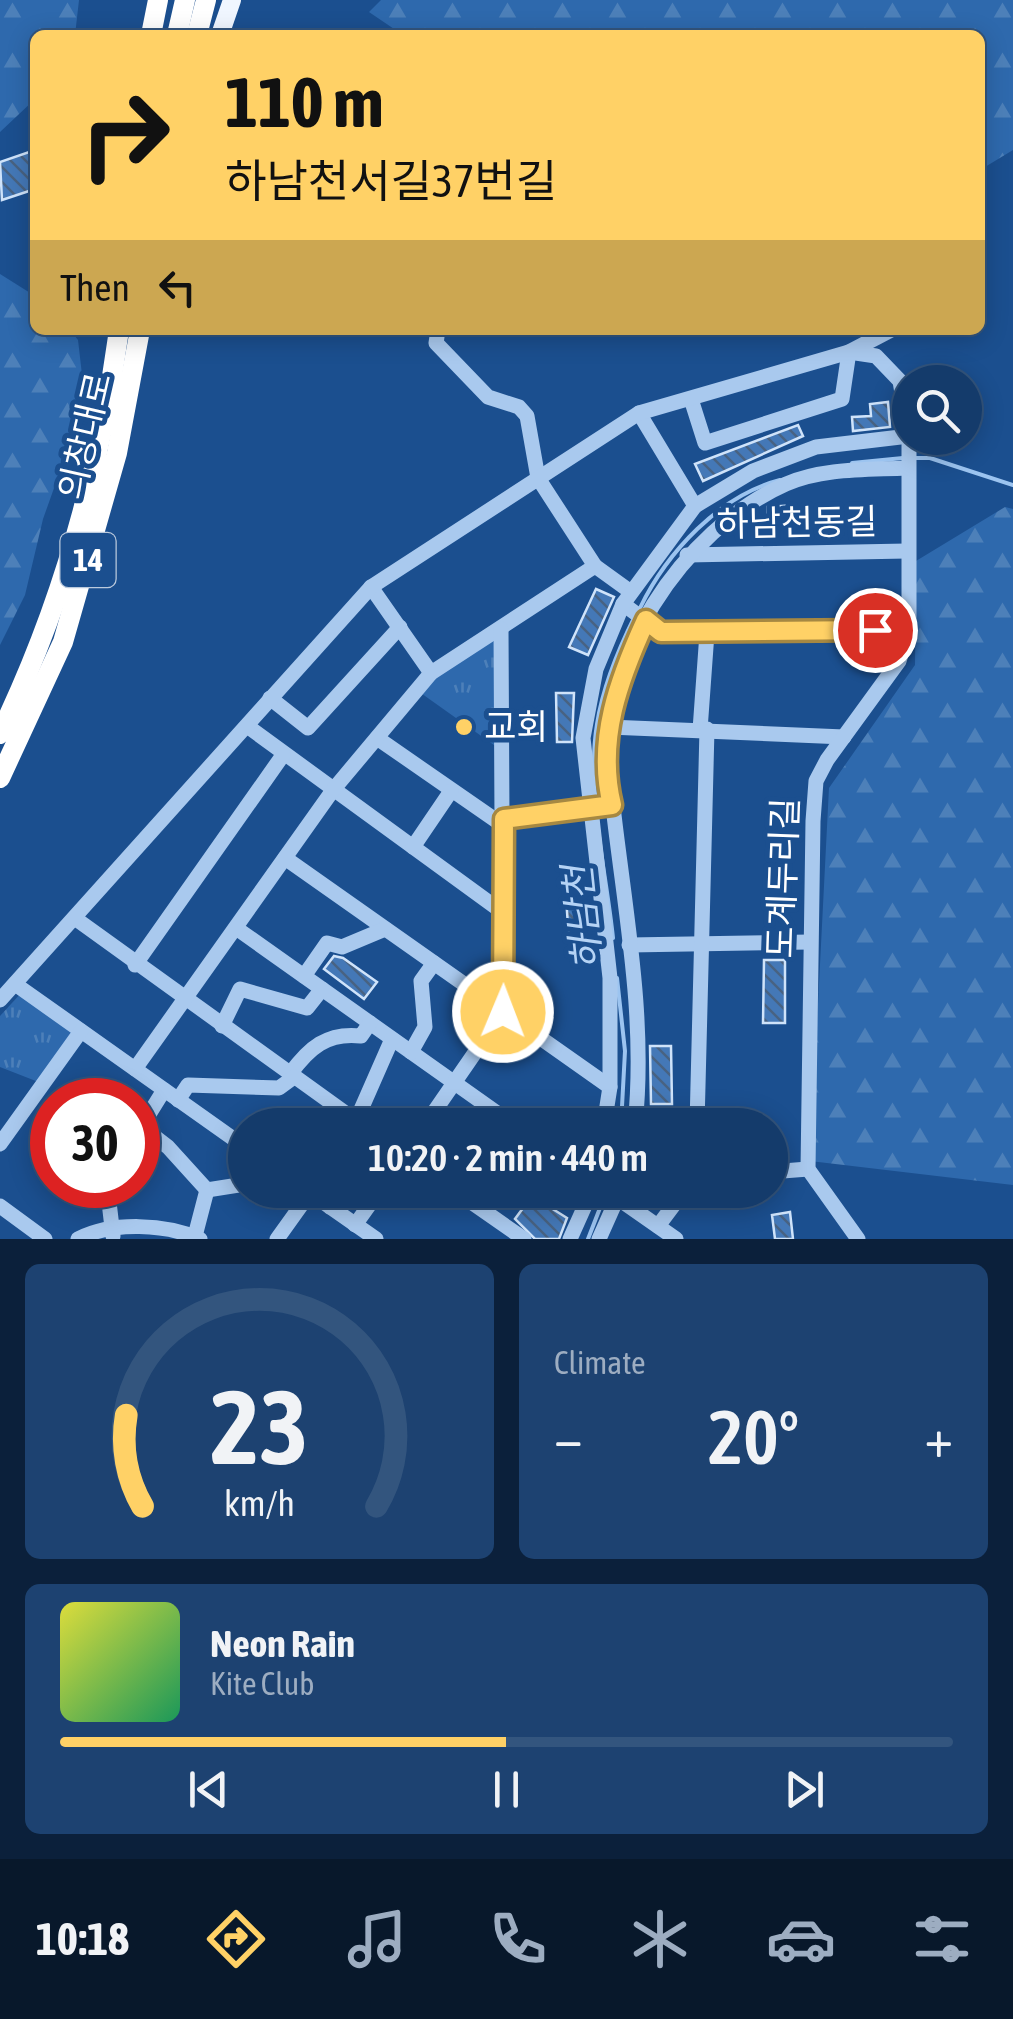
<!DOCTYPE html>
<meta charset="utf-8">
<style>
body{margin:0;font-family:"Asap Condensed","Noto Sans KR",sans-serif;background:#1d4271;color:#f1f3f6;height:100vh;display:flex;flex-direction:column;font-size:38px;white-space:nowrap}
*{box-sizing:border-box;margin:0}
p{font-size:32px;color:#9dadc1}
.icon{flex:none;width:55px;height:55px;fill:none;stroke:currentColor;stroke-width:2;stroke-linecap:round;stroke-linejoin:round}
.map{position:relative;height:1239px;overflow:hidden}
.sheet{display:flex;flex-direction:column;gap:25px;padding:25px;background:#0b203b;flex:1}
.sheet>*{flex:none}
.top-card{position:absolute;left:30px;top:30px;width:955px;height:305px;border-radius:15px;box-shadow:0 5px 25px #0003,0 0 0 2px #33557e;background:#ffd166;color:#111;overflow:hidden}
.controls{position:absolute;left:892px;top:365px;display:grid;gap:20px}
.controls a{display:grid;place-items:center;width:90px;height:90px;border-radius:50%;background:#143b6b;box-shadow:0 5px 25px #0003,0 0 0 2px #33557e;font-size:50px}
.speed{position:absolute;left:30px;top:1078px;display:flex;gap:20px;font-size:50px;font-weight:700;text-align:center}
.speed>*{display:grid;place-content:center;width:130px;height:130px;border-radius:50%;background:#143b6b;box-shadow:0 5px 25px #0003,0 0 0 2px #33557e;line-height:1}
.speed .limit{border:15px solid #d22;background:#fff;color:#111}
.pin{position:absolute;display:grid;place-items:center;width:85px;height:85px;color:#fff;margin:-42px;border:5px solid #fff;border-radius:50%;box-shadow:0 2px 10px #0007}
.me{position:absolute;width:110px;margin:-55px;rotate:1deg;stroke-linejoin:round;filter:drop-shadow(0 0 8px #0008)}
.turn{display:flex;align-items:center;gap:35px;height:210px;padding:0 30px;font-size:45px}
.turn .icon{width:130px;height:130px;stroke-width:2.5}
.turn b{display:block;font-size:70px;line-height:85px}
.then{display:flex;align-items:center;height:95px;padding:0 30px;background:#0003;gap:20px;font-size:38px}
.big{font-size:75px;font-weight:600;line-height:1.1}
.sheet .widget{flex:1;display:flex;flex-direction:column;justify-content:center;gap:15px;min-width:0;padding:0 35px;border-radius:15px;background:#1d4271}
.sheet .dial{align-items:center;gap:0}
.dial svg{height:260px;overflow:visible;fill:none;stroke:#33557e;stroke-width:7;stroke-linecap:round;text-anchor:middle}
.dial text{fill:#f1f3f6;stroke:none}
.song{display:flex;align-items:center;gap:30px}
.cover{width:120px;height:120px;border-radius:15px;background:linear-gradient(135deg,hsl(60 70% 55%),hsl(150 70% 35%))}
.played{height:10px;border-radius:5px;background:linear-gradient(90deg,#ffd166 50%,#33557e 50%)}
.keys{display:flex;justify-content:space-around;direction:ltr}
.heat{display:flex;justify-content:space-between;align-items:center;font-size:55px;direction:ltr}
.sheet .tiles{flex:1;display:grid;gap:25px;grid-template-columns:1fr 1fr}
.widget:last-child{grid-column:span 2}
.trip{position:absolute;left:228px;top:1108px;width:560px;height:100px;border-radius:50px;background:#143b6b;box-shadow:0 5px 25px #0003,0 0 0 2px #33557e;font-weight:600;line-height:100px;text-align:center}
.tabs{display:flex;height:160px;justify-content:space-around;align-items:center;background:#08182b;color:#9dadc1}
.tabs .icon{width:70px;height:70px}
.tabs .current{color:#ffd166}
.tabs b{font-size:45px;color:#f1f3f6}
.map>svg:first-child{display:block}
</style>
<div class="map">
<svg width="1013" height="1239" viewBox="0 0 1013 1239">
<defs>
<pattern id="grass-tufts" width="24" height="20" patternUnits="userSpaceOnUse" patternTransform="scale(2.5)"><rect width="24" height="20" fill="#2e69ad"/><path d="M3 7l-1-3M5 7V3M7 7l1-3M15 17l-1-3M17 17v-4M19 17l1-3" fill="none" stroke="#4d80b9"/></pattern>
<pattern id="forest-firs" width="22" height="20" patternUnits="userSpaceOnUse" patternTransform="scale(2.5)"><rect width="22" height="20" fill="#2e69ad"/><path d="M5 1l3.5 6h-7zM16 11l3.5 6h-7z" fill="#4d80b9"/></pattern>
<pattern id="building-back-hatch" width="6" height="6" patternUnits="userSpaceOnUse" patternTransform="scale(2.5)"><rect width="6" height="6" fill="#4478b7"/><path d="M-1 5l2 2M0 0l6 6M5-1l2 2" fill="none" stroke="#486282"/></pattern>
</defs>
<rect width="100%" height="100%" fill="#1b4f8f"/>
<g fill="url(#grass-tufts)">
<polygon points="499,631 501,750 418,691"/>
<polygon points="23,991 76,1033 41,1083 0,1067 0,1016"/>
</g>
<g fill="url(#forest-firs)">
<polygon points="0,0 79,0 75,35 35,35 35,99 0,132"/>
<polygon points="381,0 1013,0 1013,150 980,170 980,35 403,35 369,12"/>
<polygon points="0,274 35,296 35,330 70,330 78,340 85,401 43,519 25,595 0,645"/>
<polygon points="1005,507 1013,509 1013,1185 810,1161 829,788 915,665 916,561"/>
</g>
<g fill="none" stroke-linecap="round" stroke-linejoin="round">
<g stroke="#9cc4f0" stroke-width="4">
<polyline points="912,458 930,458 1013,485"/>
<polyline points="852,463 903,458"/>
<path d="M640 608C667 552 719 496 780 480"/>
<path d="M613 938C606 870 586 792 597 724 603 686 618 650 635 616"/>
<polyline points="617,978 625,1051 621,1125"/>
<polyline points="588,1239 605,1195"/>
</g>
</g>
<g fill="url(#building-back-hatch)" stroke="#cfe3fa" stroke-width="2.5">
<polygon points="35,150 35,189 2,200 0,162"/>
<polygon points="888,402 890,427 853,431 852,417 871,416 870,404"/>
<polygon points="798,425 803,436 703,481 695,464"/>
<polygon points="795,505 795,521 768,522 768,507"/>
<polygon points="596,589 614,597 588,655 569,647"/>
<polygon points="556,693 574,693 572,742 557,742"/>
<polygon points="582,896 587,954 570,955 566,897"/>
<polygon points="334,956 343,958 377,982 364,999 324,969"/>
<polygon points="764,960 785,960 785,1023 763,1023"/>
<polygon points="650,1046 671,1046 672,1104 651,1104"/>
<polygon points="532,1196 567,1218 559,1239 535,1239 515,1219"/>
<polygon points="790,1212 793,1239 775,1239 772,1215"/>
</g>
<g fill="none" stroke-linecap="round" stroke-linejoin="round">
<g stroke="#a9c9ee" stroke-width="15">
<polyline points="438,330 436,343 488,397 519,407 527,416 538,478 595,566"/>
<polyline points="691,399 705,443 842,399 849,352 891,330"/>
<polyline points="639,413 695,506"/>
<polyline points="687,555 907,551"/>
<polyline points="371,587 431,673"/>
<polyline points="623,604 661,632 909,629"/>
<polyline points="270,698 308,728 400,627"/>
<polyline points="247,726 505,914"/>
<polyline points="609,727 844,737"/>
<polyline points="700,730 707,633"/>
<polyline points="377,738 504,826"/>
<polyline points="504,819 594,808"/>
<polyline points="413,847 451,791"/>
<polyline points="285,858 610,1087"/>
<polyline points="76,919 362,1125"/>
<polyline points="236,928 514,1125"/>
<polyline points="629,945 810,942"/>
<polyline points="135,965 283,755"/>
<polyline points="304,976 327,943 342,947 385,929"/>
<polyline points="15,984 245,1147"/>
<polyline points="0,1000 371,587 639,413 849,352 876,356 900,381 909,436 909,629 899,661 827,760 816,781 813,821 808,1169 858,1239"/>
<polyline points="222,1026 240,989 307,1008 322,989"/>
<polyline points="411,1052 425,1027 421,981 434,963"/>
<polyline points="135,1069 333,790 431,673 595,566 631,592"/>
<path d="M290 1074C309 1048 327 1032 361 1036L370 1023"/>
<polyline points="178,1100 188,1085 279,1088 294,1077"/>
<polyline points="356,1121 392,1039"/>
<polyline points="425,1125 503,1012 501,629"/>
<polyline points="604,1125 610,1087 610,978 583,738 596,669 623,604 695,506 753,471 816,447 909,436"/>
<path d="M635 1125C646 1022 626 917 614 815 612 803 607 790 606 778 596 662 682 530 786 484 823 468 866 470 906 468"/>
<polyline points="697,1125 707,729"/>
<polyline points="142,1127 168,1147 207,1190 245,1184"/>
<polyline points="138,1132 164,1090"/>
<polyline points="0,1144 81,1031"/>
<polyline points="770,1172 808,1169"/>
<polyline points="107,1185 113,1236"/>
<polyline points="306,1190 376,1239"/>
<polyline points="454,1190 524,1239"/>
<polyline points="606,1190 676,1239"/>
<polyline points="0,1206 45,1239"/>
<polyline points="330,1207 342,1190"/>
<polyline points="355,1225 380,1190"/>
<polyline points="658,1226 685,1190"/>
<polyline points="195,1236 207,1190"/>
<path d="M78 1239C113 1221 166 1224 200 1239"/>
<polyline points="277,1239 310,1193"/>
<polyline points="570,1239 592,1190"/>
<polyline points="599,1239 620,1192"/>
</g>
<polyline stroke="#f0f6ff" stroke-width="18" points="220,35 232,0"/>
<g stroke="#fff" stroke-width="20">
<polyline points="151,35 158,0"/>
<polyline points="177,35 185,0"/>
<polyline points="197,35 206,0"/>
<path d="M0 734C62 606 100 470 119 330"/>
<polyline points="0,778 63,642 117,453 140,330"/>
</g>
</g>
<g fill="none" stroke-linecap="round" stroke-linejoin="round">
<g stroke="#a68842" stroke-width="25">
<path id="route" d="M503 1012 504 819 612 805C596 740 619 679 646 620L661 632 875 630"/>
</g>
<use href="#route" stroke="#ffd166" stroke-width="18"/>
</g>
<circle fill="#ffd166" stroke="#1b4f8f" stroke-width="4" cx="464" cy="727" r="10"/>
<g text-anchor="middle" stroke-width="10" stroke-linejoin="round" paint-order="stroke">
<rect fill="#1b4f8f" stroke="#bbcadd" stroke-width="2.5" x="60.5" y="533" width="55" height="54" rx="8"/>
<g font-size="32" font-weight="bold" fill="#fff">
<text x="88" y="571">14</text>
</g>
<g font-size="35" fill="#fff" stroke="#1b4f8f">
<text transform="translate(85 436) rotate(-77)" y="12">의창대로</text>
<text transform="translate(797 523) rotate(-1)" y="12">하남천동길</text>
<text transform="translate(783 878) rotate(-88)" y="12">도계두리길</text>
</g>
<g font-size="35" fill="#fff" stroke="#1b4f8f" text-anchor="start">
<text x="484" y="739">교회</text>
</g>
<g font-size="38" font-style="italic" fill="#b5d3f5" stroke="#1b4f8f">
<text transform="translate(583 918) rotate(-96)" y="13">하남천</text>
</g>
</g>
</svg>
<div class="controls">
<a><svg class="icon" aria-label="search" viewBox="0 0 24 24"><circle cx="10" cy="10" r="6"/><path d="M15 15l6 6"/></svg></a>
</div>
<div class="speed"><div class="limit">30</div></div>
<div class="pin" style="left:875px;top:630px;background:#d93025"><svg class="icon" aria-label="arrive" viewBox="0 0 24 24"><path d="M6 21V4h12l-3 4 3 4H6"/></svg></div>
<svg class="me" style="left:503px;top:1012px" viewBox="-20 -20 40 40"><circle r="17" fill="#ffd166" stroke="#fff" stroke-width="3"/><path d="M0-11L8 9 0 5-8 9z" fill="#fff"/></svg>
<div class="trip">10:20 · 2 min · 440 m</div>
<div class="top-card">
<div class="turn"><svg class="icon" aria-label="right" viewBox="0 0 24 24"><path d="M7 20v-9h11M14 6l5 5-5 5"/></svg><div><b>110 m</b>하남천서길37번길</div></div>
<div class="then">Then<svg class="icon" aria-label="left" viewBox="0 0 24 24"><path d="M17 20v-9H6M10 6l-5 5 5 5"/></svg></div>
</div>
</div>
<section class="sheet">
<div class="tiles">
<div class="widget dial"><svg viewBox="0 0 100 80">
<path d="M14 69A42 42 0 1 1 86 69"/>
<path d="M14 69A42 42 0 0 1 9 41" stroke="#ffd166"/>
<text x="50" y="56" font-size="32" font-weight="700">23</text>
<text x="50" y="72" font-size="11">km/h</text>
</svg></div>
<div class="widget"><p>Climate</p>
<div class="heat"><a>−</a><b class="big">20°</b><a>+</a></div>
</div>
<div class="widget">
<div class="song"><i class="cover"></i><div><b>Neon Rain</b><p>Kite Club</p></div></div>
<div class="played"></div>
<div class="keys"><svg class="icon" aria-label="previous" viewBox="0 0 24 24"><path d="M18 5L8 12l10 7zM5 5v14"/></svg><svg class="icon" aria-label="pause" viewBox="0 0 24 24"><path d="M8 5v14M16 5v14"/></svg><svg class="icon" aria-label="next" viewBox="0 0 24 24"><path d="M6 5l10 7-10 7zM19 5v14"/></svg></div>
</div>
</div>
</section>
<nav class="tabs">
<b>10:18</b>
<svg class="icon current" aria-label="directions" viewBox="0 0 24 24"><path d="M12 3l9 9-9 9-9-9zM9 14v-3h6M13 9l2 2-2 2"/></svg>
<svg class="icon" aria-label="music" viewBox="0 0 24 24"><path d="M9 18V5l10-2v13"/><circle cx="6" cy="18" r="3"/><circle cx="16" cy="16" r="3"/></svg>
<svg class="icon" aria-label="phone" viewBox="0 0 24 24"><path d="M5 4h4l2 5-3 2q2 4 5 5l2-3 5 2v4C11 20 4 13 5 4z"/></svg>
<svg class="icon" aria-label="climate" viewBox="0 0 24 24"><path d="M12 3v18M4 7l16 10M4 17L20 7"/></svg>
<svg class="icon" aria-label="car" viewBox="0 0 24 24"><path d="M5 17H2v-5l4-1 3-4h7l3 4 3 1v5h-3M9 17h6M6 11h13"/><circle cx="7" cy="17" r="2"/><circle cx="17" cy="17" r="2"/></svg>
<svg class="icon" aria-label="filters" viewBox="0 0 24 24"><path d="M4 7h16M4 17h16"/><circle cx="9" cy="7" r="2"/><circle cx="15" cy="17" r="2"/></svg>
</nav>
